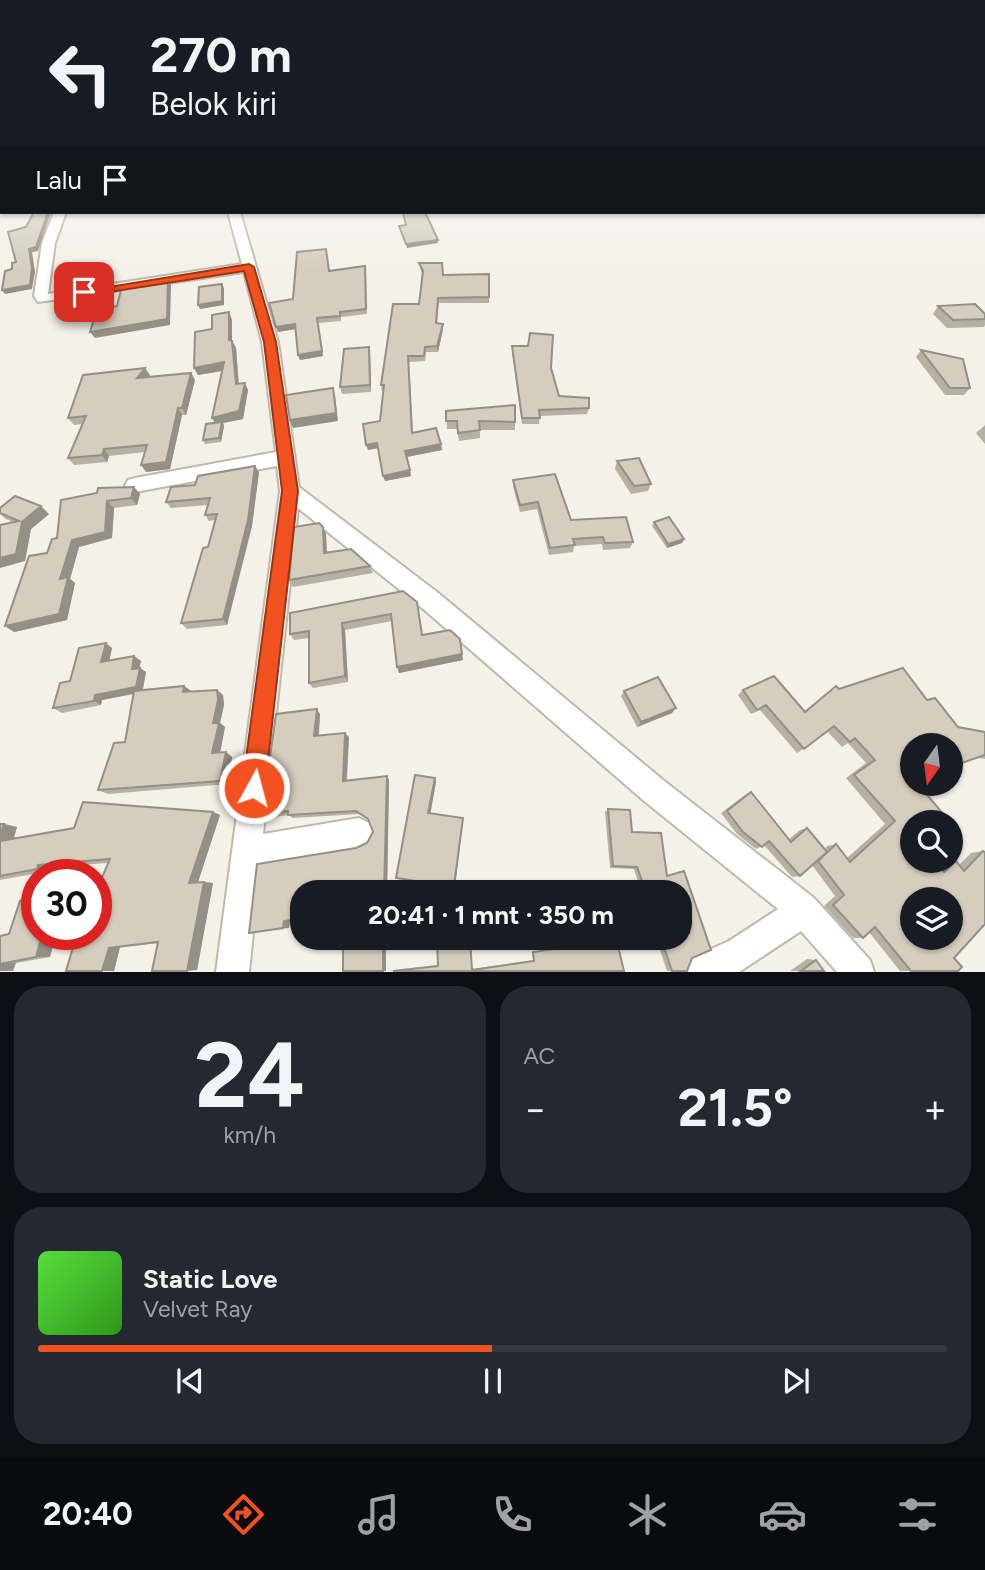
<!DOCTYPE html>
<html lang="id">
<meta charset="utf-8">
<style>
body{margin:0;font-family:Figtree,sans-serif;background:#242831;color:#f1f3f6;height:100vh;display:flex;flex-direction:column;font-size:26px;white-space:nowrap}
*{box-sizing:border-box;margin:0}
p{font-size:23px;color:#9ea1a6}
.icon{flex:none;width:38px;height:38px;fill:none;stroke:currentColor;stroke-width:2;stroke-linecap:round;stroke-linejoin:round}
.map{position:relative;height:972px;overflow:hidden}
.details{display:flex;flex-direction:column;gap:14px;padding:14px;background:#0d0f14;flex:1}
.details>*{flex:none}
.guide{position:absolute;left:0px;top:0px;width:985px;height:214px;box-shadow:0 2px 5px #0004;background:#171b24;color:#f1f3f6;overflow:hidden}
.needle{width:46px;rotate:194deg}
.tools{position:absolute;left:900px;top:733px;display:grid;gap:14px}
.tools a{display:grid;place-items:center;width:63px;height:63px;border-radius:50%;background:#171b24;box-shadow:0 2px 5px #0004;font-size:35px}
.speed{position:absolute;left:21px;top:859px;display:flex;gap:14px;font-size:35px;font-weight:700;text-align:center}
.speed>*{display:grid;place-content:center;width:91px;height:91px;border-radius:50%;background:#171b24;box-shadow:0 2px 5px #0004;line-height:1}
.speed .limit{border:10px solid #d22;background:#fff;color:#111}
.pin{position:absolute;display:grid;place-items:center;width:60px;height:60px;color:#fff;margin:-30px;border-radius:14px;box-shadow:0 4px 10px #0006}
.me{position:absolute;width:77px;margin:-38px;rotate:7deg;stroke-linejoin:round;filter:drop-shadow(0 0 5px #0008)}
.turn{display:flex;align-items:center;gap:24px;height:147px;padding:0 35px;font-size:32px}
.turn .icon{width:91px;height:91px;stroke-width:2.5}
.turn b{display:block;font-size:49px;line-height:60px}
.then{display:flex;align-items:center;height:66px;padding:0 35px;background:#0003;gap:14px;font-size:26px}
.big{font-size:52px;font-weight:700;line-height:1.1}
.details .tile{flex:1;display:flex;flex-direction:column;justify-content:center;gap:10px;min-width:0;padding:0 24px;border-radius:28px;background:#242831}
.details .dial{align-items:center;gap:0}
.dial b{font-size:91px;line-height:1}
.song{display:flex;align-items:center;gap:21px}
.cover{width:84px;height:84px;border-radius:10px;background:linear-gradient(135deg,hsl(110 70% 55%),hsl(110 70% 35%))}
.played{height:7px;border-radius:4px;background:linear-gradient(90deg,#f25120 50%,#363941 50%)}
.keys{display:flex;justify-content:space-around;direction:ltr}
.heat{display:flex;justify-content:space-between;align-items:center;font-size:38px;direction:ltr}
.details .tiles{flex:1;display:grid;gap:14px;grid-template-columns:1fr 1fr}
.tile:last-child{grid-column:span 2}
.trip{position:absolute;left:290px;top:880px;width:402px;height:70px;border-radius:28px;background:#171b24;box-shadow:0 2px 5px #0004;font-weight:700;line-height:70px;text-align:center}
.menu{display:flex;height:112px;justify-content:space-around;align-items:center;background:#090b0e;color:#9ea1a6}
.menu .icon{width:49px;height:49px}
.menu .active{color:#f25120}
.menu b{font-size:32px;color:#f1f3f6}
.map>svg:first-child{display:block}
</style>
<div class="map">
<svg width="985" height="972" viewBox="0 0 985 972">
<rect width="100%" height="100%" fill="#f3f1e8"/>
<g fill="none" stroke-linecap="round" stroke-linejoin="round">
<g stroke="#bfb9ab" stroke-width="4">
<polygon id="minor" points="54,212 66,212 55,243 48,294 242,264 228,212 240,212 278,342 299,487 437,592 663,780 814,898 870,960 874,972 837,972 801,931 739,972 683,972 687,960 729,941 778,909 643,800 421,607 298,508 263,834 359,818 369,823 374,833 369,843 359,848 260,864 249,972 216,972 280,491 277,466 135,492 128,490 125,485 128,480 135,478 276,452 262,342 244,272 38,302 34,296 42,243"/>
</g>
<use href="#minor" fill="#fff" fill-rule="evenodd"/>
</g>
<g fill="#b7b1a3">
<polygon points="419,263 443,275 489,274 489,303 439,303 437,323 443,329 438,352 426,352 425,361 409,362 413,433 441,444 442,450 407,457 411,476 385,481 378,448 368,450 380,421 384,391 382,391 381,385 419,304 422,274"/>
<polygon points="330,271 366,271 367,314 341,317 341,321 318,323 323,356 300,360 295,329 278,332 293,299"/>
<polygon points="938,306 985,319 985,325 984,327 947,328 933,314"/>
<polygon points="229,312 232,320 232,341 236,348 239,383 245,383 248,390 243,419 223,423 224,426 221,442 205,444 203,440 214,423 222,371 198,375 194,368 212,329"/>
<polygon points="512,346 551,368 559,396 589,408 587,414 540,416 539,424 522,424 512,352"/>
<polygon points="369,347 370,354 371,392 342,394 340,387"/>
<polygon points="921,350 970,388 964,395 945,395 916,357"/>
<polygon points="191,373 195,380 186,415 182,415 170,469 146,472 145,452 109,456 107,462 74,465 68,458 83,424 74,425 68,418 150,375 148,377"/>
<polygon points="446,411 515,422 515,430 480,430 480,438 459,441 457,429 447,429"/>
<polygon points="985,411 985,444 976,433 985,425"/>
<polygon points="617,461 651,484 648,491 631,494 615,469"/>
<polygon points="255,466 259,472 252,526 227,625 187,629 181,623 208,547 215,520 209,521 205,515 208,505 171,508 166,502 195,485"/>
<polygon points="513,480 571,520 633,542 630,548 603,550 602,544 574,546 573,552 549,555 537,509 520,512 513,487"/>
<polygon points="134,487 140,494 137,505 114,508 112,538 79,547 70,579 75,583 67,620 14,632 47,553 57,538 61,500"/>
<polygon points="0,508 49,514 31,529 25,561 13,522 6,519 0,514"/>
<polygon points="654,522 684,539 682,543 667,548 652,526"/>
<polygon points="323,527 326,534 327,553 370,566 373,573 293,587 289,580"/>
<polygon points="417,602 422,635 462,654 463,660 399,673 392,621 345,630 348,682 313,688 309,683 309,638 294,640 290,634"/>
<polygon points="112,648 109,661 134,656 141,661 139,668 146,672 143,690 184,686 191,691 217,690 223,695 224,705 220,723 225,727 220,753 226,752 232,757 227,784 108,794 98,790 125,742 134,694 102,700 101,705 62,713 53,708 70,681"/>
<polygon points="836,686 839,689 927,700 958,727 985,732 985,759 912,746 912,861 939,867 944,863 956,861 959,865 971,853 983,851 954,958 958,971 900,971 869,932 863,938 853,938 824,906 835,896 812,865 800,876 792,877 764,845 756,849 737,834 721,813 745,795 751,792 789,839 800,830 807,828 825,849 827,846 836,844 847,858 885,824 846,778 866,763 848,743 842,747 828,732 797,753 760,710 751,714 738,695 743,690 805,712"/>
<polygon points="624,691 672,713 637,727 621,696"/>
<polygon points="320,714 319,736 349,737 347,781 387,776 389,780 387,892 303,892 303,919 290,921 289,928 249,933 356,848 367,843 373,832 369,820 359,814 293,818 288,815 267,818 262,815"/>
<polygon points="436,782 430,813 463,820 455,886 469,889 398,879 396,878"/>
<polygon points="608,809 630,810 632,832 661,833 667,876 684,871 711,950 692,958 687,971 667,971 656,938 681,938 681,892 641,892 634,869 610,868 605,812"/>
<polygon points="213,812 220,815 198,882 204,882 213,883 197,970 158,943 120,947 114,971 97,889 108,863 51,867 50,871 0,880 0,824 4,824 17,827 14,838"/>
<polygon points="56,934 50,957 16,963 0,971 0,936"/>
<polygon points="437,938 470,938 472,969 533,960 532,952 579,945 578,938 616,938 624,971 388,971 438,965"/>
<polygon points="807,959 816,960 824,971 790,971"/>
</g>
<g fill="#959085">
<polygon points="48,212 51,212 38,251 32,252 35,272 32,289 5,294 2,290 29,249"/>
<polygon points="438,240 438,243 407,248 406,244"/>
<polygon points="168,279 171,285 170,325 95,338 90,332"/>
<polygon points="222,284 224,288 224,305 200,309 198,305"/>
<polygon points="229,312 232,320 232,348 229,340"/>
<polygon points="317,318 323,356 300,360 298,355"/>
<polygon points="295,324 296,329 278,332 276,327"/>
<polygon points="443,324 443,329 438,352 437,346"/>
<polygon points="232,341 236,348 239,391 236,384"/>
<polygon points="369,347 370,354 371,392 370,385"/>
<polygon points="224,362 227,370 198,375 194,368"/>
<polygon points="145,368 150,375 142,385 137,378"/>
<polygon points="191,373 195,380 186,415 182,408"/>
<polygon points="245,383 248,390 243,419 223,423 224,426 221,442 219,438 216,425 212,418"/>
<polygon points="333,388 335,395 338,421 293,428 290,420"/>
<polygon points="178,408 182,415 170,469 146,472 141,465"/>
<polygon points="377,443 378,448 368,450 366,445"/>
<polygon points="441,444 442,450 406,457 405,451"/>
<polygon points="104,449 109,456 107,462 102,455"/>
<polygon points="255,466 259,472 252,526 227,625 223,619"/>
<polygon points="410,470 411,476 385,481 383,476"/>
<polygon points="134,487 140,494 137,505 131,498"/>
<polygon points="107,501 114,508 112,538 79,547 70,579 75,583 67,620 14,632 5,626 60,579 72,540"/>
<polygon points="41,506 49,514 31,529 25,561 0,568 0,558 22,522"/>
<polygon points="323,527 326,534 327,560 324,553"/>
<polygon points="684,539 682,543 667,548 668,544"/>
<polygon points="342,623 345,630 348,682 345,676"/>
<polygon points="106,643 112,648 108,667 101,662"/>
<polygon points="462,654 463,660 399,673 397,667"/>
<polygon points="134,656 141,661 138,674 132,669"/>
<polygon points="140,668 146,672 142,692 102,700 101,705 94,701 95,695"/>
<polygon points="184,686 191,691 183,692"/>
<polygon points="217,690 223,695 224,705 220,723 225,727 219,758 212,753 213,723"/>
<polygon points="676,708 672,713 637,727 641,722"/>
<polygon points="317,709 320,714 318,740 314,736"/>
<polygon points="345,733 349,737 346,785 343,781"/>
<polygon points="226,752 232,757 227,784 220,781"/>
<polygon points="387,776 389,780 387,892 384,892"/>
<polygon points="435,778 436,782 430,816 428,813"/>
<polygon points="213,812 220,815 197,885 189,883"/>
<polygon points="463,818 463,820 455,887 454,885"/>
<polygon points="4,824 17,827 12,844 0,841 0,835"/>
<polygon points="38,865 51,867 50,871 37,869"/>
<polygon points="204,882 213,883 197,970 187,971"/>
<polygon points="284,921 290,921 289,928 283,928"/>
<polygon points="42,934 56,934 50,957 36,957"/>
<rect x="383" y="938" width="3" height="33"/>
<polygon points="120,947 114,971 102,971 109,948"/>
<polygon points="16,963 13,971 0,971 0,964"/>
</g>
<g fill="#d5cebe" stroke="#959085" stroke-width="2" fill-rule="evenodd">
<polygon points="34,212 48,212 36,247 29,249 32,268 30,285 2,290 5,271 12,269 12,263 16,262 8,232 26,227"/>
<polygon points="413,212 425,212 438,240 406,244 399,226 406,225 403,213"/>
<polygon points="326,249 329,271 365,266 366,309 340,312 340,316 317,318 322,351 298,355 295,324 276,327 269,303 293,299 297,252"/>
<polygon points="419,263 442,263 443,275 489,274 489,297 438,298 436,323 443,324 437,346 425,347 424,356 408,356 412,433 436,428 441,444 405,451 410,470 383,476 377,443 366,445 363,424 380,421 384,385 381,385 393,304 419,304 423,271"/>
<polygon points="168,279 167,319 90,332 97,309 117,306 122,286"/>
<polygon points="222,284 222,301 198,305 199,287"/>
<polygon points="975,304 985,314 985,319 953,320 938,306"/>
<polygon points="229,312 229,340 232,341 236,384 245,383 239,411 212,418 224,362 194,368 195,332 212,329 212,315"/>
<polygon points="530,333 553,335 551,368 559,396 589,398 589,408 539,410 540,418 522,418 512,346 528,346"/>
<polygon points="369,347 370,385 340,387 344,349"/>
<polygon points="921,350 963,359 970,388 950,388"/>
<polygon points="145,368 137,378 191,373 182,408 178,408 166,462 141,465 147,445 104,449 102,455 68,458 86,416 68,418 83,375"/>
<polygon points="333,388 336,413 290,420 286,395"/>
<polygon points="515,405 515,422 479,421 480,430 458,433 457,421 446,421 446,411"/>
<polygon points="222,422 219,438 203,440 206,424"/>
<polygon points="639,458 651,484 634,486 617,461"/>
<polygon points="255,466 248,520 223,619 181,623 203,548 208,547 217,514 205,515 210,498 166,502 171,487 195,485 198,476"/>
<polygon points="555,474 571,520 626,517 633,542 605,543 603,537 573,539 575,545 550,548 538,502 520,505 513,480"/>
<polygon points="134,487 131,498 107,501 105,532 72,540 60,579 68,577 59,614 5,626 29,556 47,553 52,539 57,538 61,500 97,493 98,488"/>
<polygon points="15,496 41,506 22,522 16,554 0,558 0,525 19,521 0,513 0,508"/>
<polygon points="669,517 684,539 668,544 654,522"/>
<polygon points="319,523 323,527 324,553 351,549 370,566 289,580 294,527"/>
<polygon points="403,591 417,602 422,635 450,630 460,639 462,654 397,667 391,614 342,623 345,676 309,683 309,631 290,634 290,613"/>
<polygon points="106,643 101,662 134,656 132,669 140,668 136,687 95,695 94,701 53,708 60,683 70,681 79,648"/>
<path d="M903 668 927 700 935 698 958 727 985 732V755L950 767V746H912V784H918L950 822H912V861H934L944 872 956 861 964 871 983 851 985 852V924L954 958 962 967 958 971H911L875 927 863 938 833 905 844 895 818 861 836 844 850 862 895 821 854 775 875 760 855 738 850 742 834 726 804 749 766 705 757 710 743 690 774 676 805 712 836 686 839 689ZM912 900H950V938H912Z"/>
<polygon points="658,677 676,708 641,722 624,691"/>
<polygon points="184,686 183,692 217,690 218,700 213,723 219,723 212,753 226,752 220,781 98,790 114,743 125,742 134,691"/>
<polygon points="317,709 314,736 345,733 343,781 387,776 384,892 303,892 303,918 284,921 283,928 249,933 257,864 356,848 367,843 373,832 368,819 356,811 288,815 288,811 262,815 276,714"/>
<polygon points="415,775 435,778 428,813 463,818 454,885 469,888 468,892 429,892 430,883 396,878"/>
<polygon points="751,792 791,842 807,828 827,852 800,876 769,841 762,847 743,832 727,811"/>
<polygon points="83,802 213,812 189,883 204,882 187,971 152,971 158,942 109,948 102,971 66,971 77,934 96,934 96,889 97,889 110,859 38,865 37,869 0,876 0,841 74,828"/>
<polygon points="608,809 630,810 632,832 661,833 667,876 684,871 711,950 692,958 687,971 672,971 661,938 681,938 681,892 646,892 637,867 613,866"/>
<polygon points="0,824 4,824 0,835"/>
<polygon points="37,898 37,934 42,934 36,957 0,964 0,965 0,936 9,934 20,901"/>
<rect x="343" y="938" width="40" height="33"/>
<polygon points="437,938 470,938 472,970 534,961 533,952 582,945 580,938 616,938 624,971 393,971 438,966"/>
<polygon points="816,960 824,971 801,971"/>
</g>
<linearGradient id="sky" x2="0" y2="1"><stop stop-color="#8ebdea"/><stop offset="0.5" stop-color="#faf9f5"/><stop offset="1" stop-color="#faf9f5" stop-opacity="0"/></linearGradient>
<rect width="985" height="270" fill="url(#sky)"/>
<polygon fill="#f25120" stroke="#9d3515" stroke-width="2" points="249,264 254,267 276,342 298,491 265,788 262,796 254,799 246,796 242,788 282,491 264,342 244,271 84,296 78,292"/>
</svg>
<div class="tools">
<a><svg class="needle" viewBox="-14 -14 28 28"><path d="M0-13l5 13h-10z" fill="#e53935"/><path d="M0 13l5-13h-10z" fill="#9ea1a6"/></svg></a>
<a><svg class="icon" aria-label="search" viewBox="0 0 24 24"><circle cx="10" cy="10" r="6"/><path d="M15 15l6 6"/></svg></a>
<a><svg class="icon" aria-label="layers" viewBox="0 0 24 24"><path d="M12 4l9 5-9 5-9-5zM3 14l9 5 9-5"/></svg></a>
</div>
<div class="speed"><div class="limit">30</div></div>
<div class="pin" style="left:84px;top:292px;background:#d93025"><svg class="icon" aria-label="arrive" viewBox="0 0 24 24"><path d="M6 21V4h12l-3 4 3 4H6"/></svg></div>
<svg class="me" style="left:254px;top:788px" viewBox="-20 -20 40 40"><circle r="17" fill="#f25120" stroke="#fff" stroke-width="3"/><path d="M0-11L8 9 0 5-8 9z" fill="#fff"/></svg>
<div class="trip">20:41 · 1 mnt · 350 m</div>
<div class="guide">
<div class="turn"><svg class="icon" aria-label="left" viewBox="0 0 24 24"><path d="M17 20v-9H6M10 6l-5 5 5 5"/></svg><div><b>270 m</b>Belok kiri</div></div>
<div class="then">Lalu<svg class="icon" aria-label="arrive" viewBox="0 0 24 24"><path d="M6 21V4h12l-3 4 3 4H6"/></svg></div>
</div>
</div>
<section class="details">
<div class="tiles">
<div class="tile dial"><b>24</b><p>km/h</p></div>
<div class="tile"><p>AC</p>
<div class="heat"><a>−</a><b class="big">21.5°</b><a>+</a></div>
</div>
<div class="tile">
<div class="song"><i class="cover"></i><div><b>Static Love</b><p>Velvet Ray</p></div></div>
<div class="played"></div>
<div class="keys"><svg class="icon" aria-label="previous" viewBox="0 0 24 24"><path d="M18 5L8 12l10 7zM5 5v14"/></svg><svg class="icon" aria-label="pause" viewBox="0 0 24 24"><path d="M8 5v14M16 5v14"/></svg><svg class="icon" aria-label="next" viewBox="0 0 24 24"><path d="M6 5l10 7-10 7zM19 5v14"/></svg></div>
</div>
</div>
</section>
<nav class="menu">
<b>20:40</b>
<svg class="icon active" aria-label="directions" viewBox="0 0 24 24"><path d="M12 3l9 9-9 9-9-9zM9 14v-3h6M13 9l2 2-2 2"/></svg>
<svg class="icon" aria-label="music" viewBox="0 0 24 24"><path d="M9 18V5l10-2v13"/><circle cx="6" cy="18" r="3"/><circle cx="16" cy="16" r="3"/></svg>
<svg class="icon" aria-label="phone" viewBox="0 0 24 24"><path d="M5 4h4l2 5-3 2q2 4 5 5l2-3 5 2v4C11 20 4 13 5 4z"/></svg>
<svg class="icon" aria-label="climate" viewBox="0 0 24 24"><path d="M12 3v18M4 7l16 10M4 17L20 7"/></svg>
<svg class="icon" aria-label="car" viewBox="0 0 24 24"><path d="M5 17H2v-5l4-1 3-4h7l3 4 3 1v5h-3M9 17h6M6 11h13"/><circle cx="7" cy="17" r="2"/><circle cx="17" cy="17" r="2"/></svg>
<svg class="icon" aria-label="filters" viewBox="0 0 24 24"><path d="M4 7h16M4 17h16"/><circle cx="9" cy="7" r="2"/><circle cx="15" cy="17" r="2"/></svg>
</nav>
